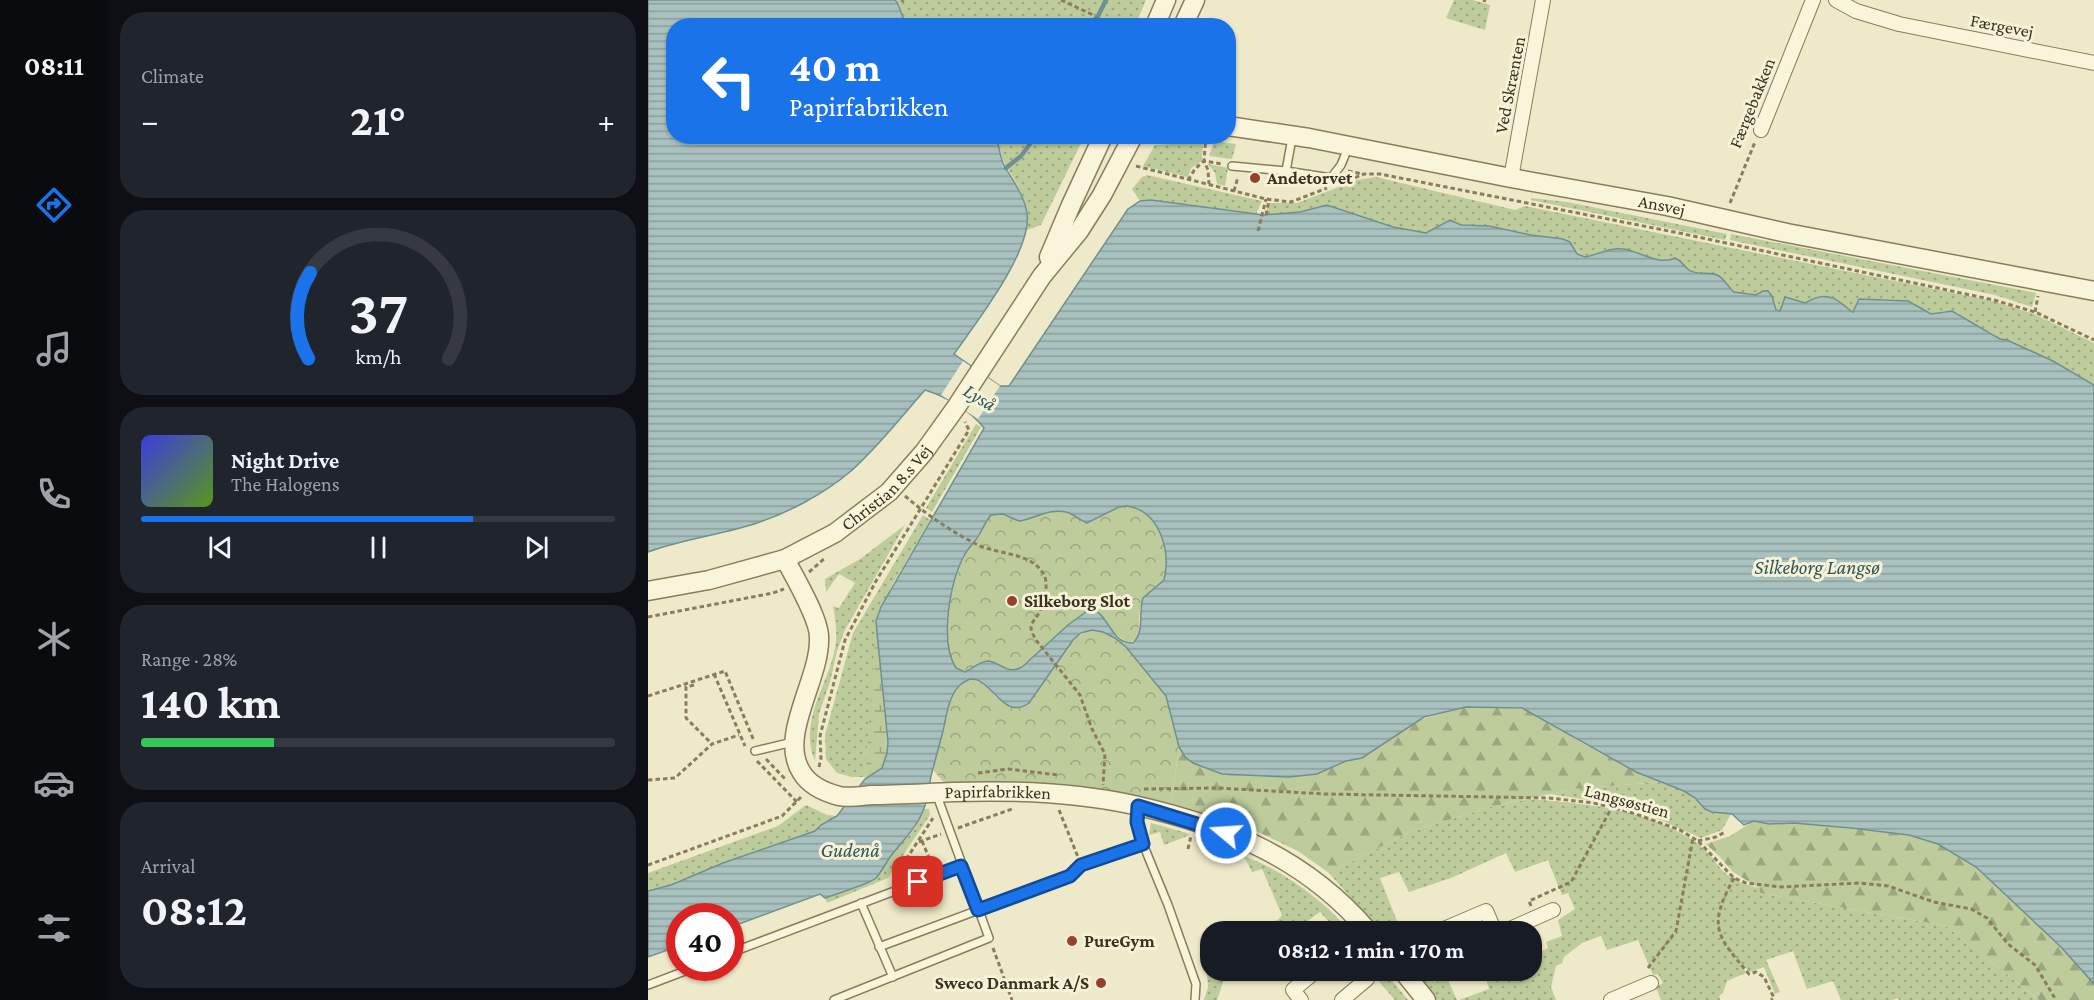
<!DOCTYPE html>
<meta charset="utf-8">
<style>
body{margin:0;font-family:"Crimson Pro",serif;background:#20242c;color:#f1f3f6;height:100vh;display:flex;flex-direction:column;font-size:22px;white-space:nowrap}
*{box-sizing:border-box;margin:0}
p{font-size:20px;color:#9ea1a6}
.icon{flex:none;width:33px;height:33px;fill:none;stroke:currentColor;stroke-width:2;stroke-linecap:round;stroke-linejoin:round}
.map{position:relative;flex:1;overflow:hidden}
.side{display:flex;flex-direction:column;gap:12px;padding:12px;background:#0d0f14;width:540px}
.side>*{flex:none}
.banner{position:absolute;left:18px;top:18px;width:570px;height:126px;border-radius:24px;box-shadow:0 2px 4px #0004;background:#1a73e8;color:#fff;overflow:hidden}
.speed{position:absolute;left:18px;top:903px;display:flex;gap:12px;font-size:30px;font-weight:700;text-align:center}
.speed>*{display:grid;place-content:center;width:78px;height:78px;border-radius:50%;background:#171b24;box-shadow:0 2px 4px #0004;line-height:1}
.speed .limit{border:9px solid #d22;background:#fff;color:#111}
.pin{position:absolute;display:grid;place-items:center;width:51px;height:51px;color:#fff;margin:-26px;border-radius:12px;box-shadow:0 3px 9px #0006}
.me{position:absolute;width:66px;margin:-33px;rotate:288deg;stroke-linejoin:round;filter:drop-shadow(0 0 4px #0008)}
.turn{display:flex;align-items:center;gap:21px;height:126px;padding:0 24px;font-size:27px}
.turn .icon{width:78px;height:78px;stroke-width:2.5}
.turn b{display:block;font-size:42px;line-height:51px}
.big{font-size:45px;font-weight:700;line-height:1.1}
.side .card{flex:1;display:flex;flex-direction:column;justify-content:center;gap:9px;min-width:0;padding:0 21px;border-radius:24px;background:#20242c}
.side .dial{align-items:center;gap:0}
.dial svg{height:156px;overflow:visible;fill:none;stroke:#363941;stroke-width:7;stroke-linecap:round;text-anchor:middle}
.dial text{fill:#f1f3f6;stroke:none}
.song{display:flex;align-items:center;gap:18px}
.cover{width:72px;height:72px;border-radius:9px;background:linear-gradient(135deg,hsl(240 70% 55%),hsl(90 70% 35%))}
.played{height:6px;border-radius:3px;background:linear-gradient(90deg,#1a73e8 70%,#363941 70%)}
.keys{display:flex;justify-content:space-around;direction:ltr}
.heat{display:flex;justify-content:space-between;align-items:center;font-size:33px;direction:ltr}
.charge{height:9px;border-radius:4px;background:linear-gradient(90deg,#34c759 28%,#363941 0)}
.trip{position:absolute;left:552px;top:921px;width:342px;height:60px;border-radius:24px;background:#171b24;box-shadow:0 2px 4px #0004;font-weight:700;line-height:60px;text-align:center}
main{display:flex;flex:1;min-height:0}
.tabs{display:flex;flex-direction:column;width:108px;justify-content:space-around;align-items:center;background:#090b0e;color:#9ea1a6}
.tabs .icon{width:42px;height:42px}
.tabs .on{color:#1a73e8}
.tabs b{font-size:27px;color:#f1f3f6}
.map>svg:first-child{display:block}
</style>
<main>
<nav class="tabs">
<b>08:11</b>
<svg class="icon on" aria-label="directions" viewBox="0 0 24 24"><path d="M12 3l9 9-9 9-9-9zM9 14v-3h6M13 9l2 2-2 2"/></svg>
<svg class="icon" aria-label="music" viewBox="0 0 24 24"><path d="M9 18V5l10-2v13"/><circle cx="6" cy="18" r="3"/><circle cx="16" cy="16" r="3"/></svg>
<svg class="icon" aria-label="phone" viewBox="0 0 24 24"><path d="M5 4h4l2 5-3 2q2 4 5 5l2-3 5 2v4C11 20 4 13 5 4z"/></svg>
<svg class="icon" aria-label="climate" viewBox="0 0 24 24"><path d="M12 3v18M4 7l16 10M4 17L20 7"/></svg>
<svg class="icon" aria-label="car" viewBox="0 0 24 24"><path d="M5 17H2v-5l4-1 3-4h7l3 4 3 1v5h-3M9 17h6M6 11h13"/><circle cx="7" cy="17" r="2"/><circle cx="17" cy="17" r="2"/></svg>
<svg class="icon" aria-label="filters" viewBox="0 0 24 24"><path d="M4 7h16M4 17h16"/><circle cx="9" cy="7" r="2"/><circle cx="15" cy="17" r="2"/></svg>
</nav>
<section class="side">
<div class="card"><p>Climate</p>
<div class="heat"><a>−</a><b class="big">21°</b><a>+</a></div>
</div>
<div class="card dial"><svg viewBox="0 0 100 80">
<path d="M14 69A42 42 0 1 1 86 69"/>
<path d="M14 69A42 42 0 0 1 15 25" stroke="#1a73e8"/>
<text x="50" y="56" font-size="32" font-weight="700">37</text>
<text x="50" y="72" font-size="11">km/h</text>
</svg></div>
<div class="card">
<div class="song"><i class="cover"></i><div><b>Night Drive</b><p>The Halogens</p></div></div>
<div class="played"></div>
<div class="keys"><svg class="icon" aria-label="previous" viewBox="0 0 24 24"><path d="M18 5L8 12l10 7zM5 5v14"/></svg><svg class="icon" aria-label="pause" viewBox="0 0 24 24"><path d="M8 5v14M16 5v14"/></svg><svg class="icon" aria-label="next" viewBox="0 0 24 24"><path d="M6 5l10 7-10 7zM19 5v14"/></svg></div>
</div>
<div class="card"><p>Range · 28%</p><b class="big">140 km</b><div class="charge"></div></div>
<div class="card"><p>Arrival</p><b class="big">08:12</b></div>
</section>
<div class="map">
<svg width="1446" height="1000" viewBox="0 0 1446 1000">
<defs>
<pattern id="grass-dots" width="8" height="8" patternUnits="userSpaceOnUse" patternTransform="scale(1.5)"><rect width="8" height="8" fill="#becc9c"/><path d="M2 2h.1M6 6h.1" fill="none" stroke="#9ca67f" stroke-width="1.8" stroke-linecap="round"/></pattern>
<pattern id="forest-firs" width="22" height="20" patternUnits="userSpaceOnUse" patternTransform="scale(1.5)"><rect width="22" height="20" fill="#becc9c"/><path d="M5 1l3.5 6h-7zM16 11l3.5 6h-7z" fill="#9ca67f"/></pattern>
<pattern id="wetland-marsh" width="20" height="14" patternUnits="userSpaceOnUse" patternTransform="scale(1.5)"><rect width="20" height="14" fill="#becc9c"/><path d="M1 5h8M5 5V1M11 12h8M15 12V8" fill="none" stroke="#9ca67f"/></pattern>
<pattern id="park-crowns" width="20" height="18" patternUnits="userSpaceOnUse" patternTransform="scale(1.5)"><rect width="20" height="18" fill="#becc9c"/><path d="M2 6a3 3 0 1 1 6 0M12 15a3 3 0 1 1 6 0" fill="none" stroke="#9ca67f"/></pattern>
<pattern id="water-rules" width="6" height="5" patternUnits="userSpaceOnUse" patternTransform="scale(1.5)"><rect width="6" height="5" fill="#a9c2bf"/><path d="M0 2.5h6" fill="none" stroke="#8b9e9b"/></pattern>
</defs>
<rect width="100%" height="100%" fill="#eee9c8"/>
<g fill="url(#grass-dots)">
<polygon points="246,0 498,0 487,26 258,25 251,6"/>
<polygon points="806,0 825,0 842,5 837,30 798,18"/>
<path d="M349 137H436L393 225 379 230C379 217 378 206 373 193 364 170 352 164 349 137Z"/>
<polygon points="566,141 588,144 584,159 561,156"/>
<polygon points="555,142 554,161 543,168 540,177 495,166 507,145"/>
<polygon points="560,164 580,168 577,186 569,184 567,173"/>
<polygon points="499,175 614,201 608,214 503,200 492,201 484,189 494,177"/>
<path d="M728 177 867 210 877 206 1345 301 1386 314 1446 343V385L1405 361 1359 340 1352 339 1343 332 1320 322 1310 313 1297 311 1283 314 1260 301 1209 302 1205 312C1200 310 1198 306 1194 303 1181 293 1169 296 1156 303L1137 297 1133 311 1128 310 1124 296 1086 292C1081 288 1078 281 1072 277 1065 271 1052 275 1043 271 1036 269 1036 261 1028 259L1021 261 1012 260 974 249 958 250 937 257 929 254 925 246 915 239 883 235 837 226 813 225 807 222 778 233 745 227 673 206 652 212 618 215 620 203H649L709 180Z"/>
<polygon points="883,198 919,202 1079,234 1077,240 883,200"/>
<polygon points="1083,234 1388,293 1384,307 1347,295 1082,240"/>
<polygon points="328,424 333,427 284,512 278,508"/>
<polygon points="275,515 282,520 243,587 229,633 217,777 204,777 189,773 178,759 177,735 205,633"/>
<path d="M257 525 197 630 189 651 182 682 171 714 167 761C151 722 177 690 186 653 190 638 188 621 185 606L191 608 207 583 191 574 178 592 177 579 212 559Z"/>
<polygon points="1011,782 1036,791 1064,812 1083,814 1074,830 1053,838 997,813 952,802 902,794 925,789"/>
<path d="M880 799C938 803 1000 809 1049 843 1059 850 1066 861 1074 870 1084 881 1098 885 1111 888L1112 893 1298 926 1391 1000H1251L1250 998 1245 1000H1193L1185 981 1159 989 1145 951 1118 960 1132 992 1127 994 1116 967 1101 972 1098 968 1096 969 1098 973 1079 981 1075 993 1071 996 1072 1000H1013L1008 987 1015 983 1010 974 1005 975 990 940 959 950 953 936 934 943 916 957 914 963 908 966 903 987 908 1000H811L841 989 836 973 841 971H856L860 979 877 971 884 970 885 966 884 956 900 948 898 942 914 936 910 920 927 909 920 893 914 895 900 860 867 872 858 853 803 878 761 892 751 872 732 878 753 931H732L681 873 762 832 842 807Z"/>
<polygon points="158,805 179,815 189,816 173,825 167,831 75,863 23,885 0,891 0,873 130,826"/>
<polygon points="276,809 281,809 282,815 240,878 179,903 177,898 227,879 245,853 267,828"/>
<polygon points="503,823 539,833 542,835 516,845 512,832 501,835"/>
<polygon points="547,837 593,850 568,863 562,844 552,846"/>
<path d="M596 856C638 872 672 898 702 931H689L672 912 646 931H608L631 919 634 915 614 869 604 872Z"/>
<polygon points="564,971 579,971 569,1000 556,1000 560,987 559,973"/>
<polygon points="722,971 736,971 760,1000 747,1000"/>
<polygon points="765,971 782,971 787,982 799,978 809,1000 789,1000"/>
</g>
<g fill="url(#forest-firs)">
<polygon points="818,707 862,707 882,711 934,743 988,772 1011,782 925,789 842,807 762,832 681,873 650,851 606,830 523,804 531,747 537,757 641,777 669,774 698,761 714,758 771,720"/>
<polygon points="1106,821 1121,824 1146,823 1261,835 1290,844 1328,867 1413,947 1446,984 1446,1000 1391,1000 1298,926 1112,893 1111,888 1085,872 1071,856 1058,844 1082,836"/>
</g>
<path fill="url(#wetland-marsh)" d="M228 621C229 657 249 735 235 765 232 772 223 775 217 779Z"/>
<g fill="url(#park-crowns)">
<path d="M479 506C512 511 523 551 516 580 510 588 500 590 495 600 489 611 493 627 489 639L481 643 464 632 450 612 368 670C356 671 346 660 335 663 328 664 323 669 317 672L308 668C291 641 302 581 317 554 321 547 327 542 331 535 335 528 338 521 343 515L355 514 371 521C378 520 383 517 389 514 409 507 423 512 439 523L471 507Z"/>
<path d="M444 630 455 632 467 638 478 647 518 696 531 747 523 804C498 799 472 793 446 789 397 781 347 781 297 784L285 770C290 750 299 698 311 686 315 682 319 681 324 680 336 679 343 688 348 698L381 703C397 679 415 638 444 630Z"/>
</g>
<path fill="url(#water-rules)" stroke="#6f918e" stroke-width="1.5" fill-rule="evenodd" d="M0 0H246L249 2 258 25 26 26V136L349 137C350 145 352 155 355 163 364 180 376 194 379 213 385 250 328 323 306 354L352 386H361L480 209 492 201 503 200 616 215 652 212 679 205 745 227 778 233 802 220 813 225 841 226 883 235 915 239 922 242 929 254 937 257C950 255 961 247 975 249 992 251 1010 266 1027 258 1035 261 1035 266 1041 270 1049 276 1061 271 1069 275 1076 278 1080 287 1086 292L1108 295 1115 291H1120L1124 296 1128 310 1132 311 1137 297 1157 303C1169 296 1181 293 1193 303 1198 306 1200 310 1205 312L1211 299 1260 301 1283 314 1304 311 1352 339 1359 340 1405 361 1446 385V984L1413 947 1328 867 1290 844 1261 835 1202 828 1146 823 1121 824 1106 821 1096 825 1084 814 1064 812 1057 809 1047 798 1036 791 988 772 874 708 818 707 776 717 714 758 698 761 669 774 641 777 574 774 545 763 537 757 531 747 518 696 478 647 467 638 455 632 444 630 433 633 425 640 381 703C350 725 340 660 312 685 301 695 298 717 295 731 291 746 287 761 283 776 281 787 280 800 275 811 268 828 257 838 246 852 239 860 235 870 228 878 223 883 186 895 177 898L172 894 83 927 82 916H32L31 946 0 957V891L23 885 75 863 167 831 173 825 189 816 217 779 234 768 239 753 240 742 229 633 228 621 233 607 336 428C322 410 299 397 277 390 253 417 230 447 203 471 176 494 140 513 106 524 72 535 35 539 0 552ZM479 506C512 511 523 551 516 580L495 598C490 613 497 632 485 643 462 644 461 612 442 609L420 625 374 667C359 675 354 663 340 661 332 661 324 669 317 672L308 668C291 641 302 581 317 554 321 547 327 542 331 535 335 528 338 521 343 515L355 514 371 521C387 519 400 508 418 512 426 514 432 520 439 523L471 507Z"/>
<polygon fill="#eee9c8" points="315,361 352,386 330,419 293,395"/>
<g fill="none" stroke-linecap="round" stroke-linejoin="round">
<g stroke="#6f918e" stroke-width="4.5">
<polyline points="445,26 458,0"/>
<polyline points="358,168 373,156 388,136"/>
</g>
<g stroke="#8a7c5d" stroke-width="10">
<g id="service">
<polyline points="584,166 638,171 683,178 693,165 700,148"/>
<polyline points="638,171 644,138"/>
<polyline points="107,751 145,742"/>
<polyline points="490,806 489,822 495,844 520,905 548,984 547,1000"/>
<polyline points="213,903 245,977"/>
<polyline points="231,947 422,876 433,865 495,844"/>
<polyline points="82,953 313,866"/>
<polyline points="0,985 45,968"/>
<polyline points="186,1000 341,938 288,793"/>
</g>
</g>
<g stroke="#8a7c5d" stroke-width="16">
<g id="minor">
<polyline points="1188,0 1208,11 1251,24 1446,63"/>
<polyline points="1113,130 1165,0"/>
<polyline points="863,178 895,0"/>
<polyline points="789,932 838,911 847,932"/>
<polyline points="855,932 905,910"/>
<polyline points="653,1000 645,990 669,970"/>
<polyline points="694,1000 719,979 713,970"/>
<polyline points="963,1000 1003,983"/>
</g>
</g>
<g stroke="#8a7c5d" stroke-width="21">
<g id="tertiary">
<polyline points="507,26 518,0"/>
<polyline points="535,26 547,0"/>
<path id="s1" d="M580 126 661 138 863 178 1019 206 1139 233 1446 291"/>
<polyline points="401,257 423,205 455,136"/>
<path id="s2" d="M137 559C146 576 171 618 171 637 173 679 129 736 154 773 162 786 176 792 191 796 201 798 213 796 223 795 250 795 278 793 305 792 365 790 427 792 486 805 579 826 658 858 721 932"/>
<path id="s3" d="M0 591 61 580 137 559 187 533 241 492 276 452 309 406 394 276 431 231 454 195 485 136"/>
<polyline points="754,970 778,1000"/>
</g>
</g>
<g stroke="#8a7c5d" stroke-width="3" stroke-dasharray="4.5 3" stroke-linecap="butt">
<polyline points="413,0 443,14 457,26"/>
<polyline points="835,0 838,1"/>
<polyline points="254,2 255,0"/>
<polyline points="558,136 556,161 560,170 561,184"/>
<polyline points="488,166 618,199 643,202 679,188"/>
<polyline points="700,171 714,174"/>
<polyline points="540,180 547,169 556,161 574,164"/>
<polyline points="693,183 716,174 732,174 1031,233 1346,300 1387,312 1446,340"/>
<polyline points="586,191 590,177"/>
<polyline points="1082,203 1107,142"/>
<polyline points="618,215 621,200"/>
<polyline points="610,231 618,199"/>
<polyline points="1387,312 1390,296"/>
<path d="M257 496C279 515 304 532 330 545 351 555 384 552 396 575 401 584 396 602 392 611 389 617 384 621 383 627 383 632 386 636 388 640L432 695 444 729 457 754 455 785"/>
<polyline points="161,572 176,559"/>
<polyline points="0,617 125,593 136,589"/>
<polyline points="66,674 97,746"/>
<polyline points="46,685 38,687 38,718 64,744"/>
<polyline points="0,696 77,671 106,741"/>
<polyline points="118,759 138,780"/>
<polyline points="109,761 149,802"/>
<polyline points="171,767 173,758 172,736 197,640 228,581 321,430 317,422"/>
<polyline points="330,773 360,769 410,775"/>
<polyline points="0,780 27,778 64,744 91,735"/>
<polyline points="496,789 569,788 678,794 901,798 946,803 985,813 1032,830 1050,841 1086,878 1098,883 1133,887 1211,883 1240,886 1286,902 1323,909 1339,918 1360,944 1387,965 1408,1000"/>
<polyline points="411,810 430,857"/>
<polyline points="310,828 364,809"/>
<polyline points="274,841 285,867"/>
<polyline points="1050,841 1068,837 1077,832"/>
<polyline points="271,842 293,834"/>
<polyline points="540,849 543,836"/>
<polyline points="0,865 134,816 155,795"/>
<polyline points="246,878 285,818"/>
<path d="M1086 878C1060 926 1067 934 1101 974L1108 972 1116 977 1126 998 1123 1000"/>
<polyline points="883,906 881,901 923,882 964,807"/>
<polyline points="345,948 364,1000"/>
<polyline points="1000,968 1028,931 1045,838"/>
</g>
<use href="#service" stroke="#f9f5db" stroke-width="7"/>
<use href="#minor" stroke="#f9f5db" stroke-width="14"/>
<use href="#tertiary" stroke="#f9f5db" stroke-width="18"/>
</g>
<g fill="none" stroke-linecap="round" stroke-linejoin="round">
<g stroke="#114b97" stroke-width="15">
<polyline id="route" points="270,882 313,866 330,910 422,876 433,865 495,844 489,822 490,806 578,833"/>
</g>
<use href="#route" stroke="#1a73e8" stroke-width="10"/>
</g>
<g fill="#983f2e" stroke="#f5f2d8" stroke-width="2">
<circle cx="607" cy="178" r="6"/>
<circle cx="364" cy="601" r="6"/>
<circle cx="424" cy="941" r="6"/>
<circle cx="453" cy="983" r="6"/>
</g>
<g text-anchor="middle" stroke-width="6" stroke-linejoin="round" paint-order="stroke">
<g font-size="18" fill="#3b3120" stroke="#f5f2d8">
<text transform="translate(1354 26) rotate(11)" y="6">Færgevej</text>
<text transform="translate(862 85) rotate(-79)" y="6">Ved Skrænten</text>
<text transform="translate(1104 103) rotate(-68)" y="6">Færgebakken</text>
<text dy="6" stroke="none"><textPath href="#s1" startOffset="441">Ansvej</textPath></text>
<text dy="6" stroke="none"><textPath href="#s3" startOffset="266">Christian 8.s Vej</textPath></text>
<text dy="6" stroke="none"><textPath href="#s2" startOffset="430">Papirfabrikken</textPath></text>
<text transform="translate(979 801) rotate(15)" y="6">Langsøstien</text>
</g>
<g font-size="18" font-weight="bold" fill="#3b3120" stroke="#f5f2d8" text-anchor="start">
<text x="619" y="184">Andetorvet</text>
<text x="376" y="607">Silkeborg Slot</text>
<text x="436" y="947">PureGym</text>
<text x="441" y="989" text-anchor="end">Sweco Danmark A/S</text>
</g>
<g font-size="20" font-style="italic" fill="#30565a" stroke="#f5f2d8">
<text transform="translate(332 397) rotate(31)" y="7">Lyså</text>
<text x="1169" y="574">Silkeborg Langsø</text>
<text x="202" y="857">Gudenå</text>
</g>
</g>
</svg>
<div class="speed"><div class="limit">40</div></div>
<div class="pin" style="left:270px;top:882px;background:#d93025"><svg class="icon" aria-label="arrive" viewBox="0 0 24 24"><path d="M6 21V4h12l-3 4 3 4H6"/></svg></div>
<svg class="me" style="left:578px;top:833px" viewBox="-20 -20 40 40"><circle r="17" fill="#1a73e8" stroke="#fff" stroke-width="3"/><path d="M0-11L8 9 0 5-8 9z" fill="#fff"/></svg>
<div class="trip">08:12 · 1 min · 170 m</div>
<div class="banner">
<div class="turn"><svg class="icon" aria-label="left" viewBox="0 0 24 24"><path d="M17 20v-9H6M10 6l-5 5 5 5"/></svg><div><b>40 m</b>Papirfabrikken</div></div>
</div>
</div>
</main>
